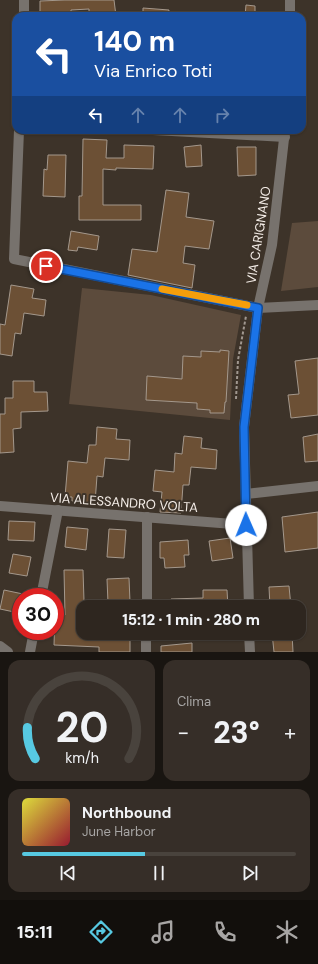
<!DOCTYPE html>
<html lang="it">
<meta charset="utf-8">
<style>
body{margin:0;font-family:"DM Sans",sans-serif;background:#362e28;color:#f1f3f6;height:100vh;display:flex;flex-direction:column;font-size:15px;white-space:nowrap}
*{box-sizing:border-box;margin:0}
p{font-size:13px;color:#a7a5a4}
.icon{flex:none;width:22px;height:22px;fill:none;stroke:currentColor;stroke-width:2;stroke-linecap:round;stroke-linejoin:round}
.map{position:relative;height:652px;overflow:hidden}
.side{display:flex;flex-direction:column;gap:8px;padding:8px;background:#191511;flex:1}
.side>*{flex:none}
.hud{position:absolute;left:12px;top:12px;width:294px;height:122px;border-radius:12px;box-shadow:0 1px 3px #0004,0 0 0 1px #49433d;background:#1a4fa0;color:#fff;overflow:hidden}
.speed{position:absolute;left:12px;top:588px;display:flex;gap:8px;font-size:20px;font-weight:700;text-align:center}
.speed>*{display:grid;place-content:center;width:52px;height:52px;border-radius:50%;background:#2e261f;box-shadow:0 1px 3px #0004,0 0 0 1px #49433d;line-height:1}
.speed .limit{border:6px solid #d22;background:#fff;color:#111}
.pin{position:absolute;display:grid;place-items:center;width:34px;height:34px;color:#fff;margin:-17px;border:2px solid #fff;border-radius:50%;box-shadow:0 1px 4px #0007}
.me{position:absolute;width:44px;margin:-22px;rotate:359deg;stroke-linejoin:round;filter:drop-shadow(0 0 3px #0008)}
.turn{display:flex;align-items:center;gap:14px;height:84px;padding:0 16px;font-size:18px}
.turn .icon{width:52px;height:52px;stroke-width:2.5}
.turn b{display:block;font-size:28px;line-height:34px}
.lanes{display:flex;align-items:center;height:38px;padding:0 16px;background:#0003;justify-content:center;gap:20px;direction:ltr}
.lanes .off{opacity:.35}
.big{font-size:30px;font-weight:800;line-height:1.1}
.side .card{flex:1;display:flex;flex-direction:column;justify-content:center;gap:6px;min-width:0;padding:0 14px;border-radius:12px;background:#362e28}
.side .dial{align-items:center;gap:0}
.dial svg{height:104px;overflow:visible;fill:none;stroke:#49433d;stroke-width:7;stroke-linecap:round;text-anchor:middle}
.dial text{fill:#f1f3f6;stroke:none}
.song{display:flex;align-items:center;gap:12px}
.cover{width:48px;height:48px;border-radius:6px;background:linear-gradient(135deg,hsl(60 70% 55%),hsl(350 70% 35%))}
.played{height:4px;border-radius:2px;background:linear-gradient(90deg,#57c9e2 45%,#49433d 45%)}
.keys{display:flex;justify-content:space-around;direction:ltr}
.heat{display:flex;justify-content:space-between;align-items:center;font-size:22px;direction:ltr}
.side .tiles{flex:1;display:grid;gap:8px;grid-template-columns:1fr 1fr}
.card:last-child{grid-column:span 2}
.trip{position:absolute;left:76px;top:600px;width:230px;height:40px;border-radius:12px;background:#2e261f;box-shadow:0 1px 3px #0004,0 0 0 1px #49433d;font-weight:800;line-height:40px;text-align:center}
.menu{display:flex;height:64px;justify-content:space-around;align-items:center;background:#120f0c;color:#a7a5a4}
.menu .icon{width:28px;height:28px}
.menu .on{color:#57c9e2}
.menu b{font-size:18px;color:#f1f3f6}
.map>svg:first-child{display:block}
</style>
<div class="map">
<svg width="318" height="652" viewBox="0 0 318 652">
<rect width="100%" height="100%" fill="#3d3329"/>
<g fill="#5c4b3c">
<polygon points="318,221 318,287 281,291 292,223"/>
<polygon points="82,288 151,295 241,315 233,359 230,420 69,404"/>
</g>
<g fill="#6c5035" stroke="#a4988c">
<polygon points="65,0 114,0 116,16 89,16 89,9 71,10 71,16 40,16 40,1"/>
<polygon points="246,5 255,6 255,16 245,16"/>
<polygon points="143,8 169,10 168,16 143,16"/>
<polygon points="83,139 107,140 106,158 124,158 124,145 154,146 153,169 116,168 116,170 103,169 103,205 141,205 141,220 79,220 79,196 82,196"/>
<polygon points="201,145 202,166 186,167 184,147"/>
<polygon points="237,147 256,147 256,175 238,176"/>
<polygon points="48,155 66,155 65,197 43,196 44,169 47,170"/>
<polygon points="166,190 189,193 186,217 214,221 209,249 185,246 183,263 195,265 192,288 128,275 132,249 157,252"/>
<polygon points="71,231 99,236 97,250 78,247 77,251 68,250"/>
<polygon points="11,285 34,289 32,298 46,300 44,316 24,313 21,334 15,333 12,356 0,354 0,324 5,325"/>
<polygon points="220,350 229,351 226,402 225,402 224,413 210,413 210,410 197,409 197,403 146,400 147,376 182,379 183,356 201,357 201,351 220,352"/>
<polygon points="318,358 318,415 291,418 288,395 299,394 295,361"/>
<polygon points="13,381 34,381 34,392 47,392 48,411 21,412 21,428 13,429 14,452 0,453 0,414 5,414 5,398 13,398"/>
<polygon points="97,427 117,429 116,439 130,440 129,460 105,458 103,477 97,476 95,503 72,501 72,497 65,497 68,461 87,463 89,445 96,445"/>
<polygon points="318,434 318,461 305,462 303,437"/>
<polygon points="184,436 202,438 201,448 217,450 216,469 191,467 189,485 183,485 181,513 160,512 162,492 153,491 155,470 174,472 175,453 182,454"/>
<polygon points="318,512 318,548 285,552 282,517"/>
<polygon points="9,521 35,522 34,541 8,540"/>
<polygon points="67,527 88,529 86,550 65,547"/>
<polygon points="109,529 126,530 124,558 107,557"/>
<polygon points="230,538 233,558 212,561 209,541"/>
<polygon points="188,540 189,555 184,555 185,567 165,568 164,558 160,558 160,542"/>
<polygon points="13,554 31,557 27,576 9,573"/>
<polygon points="64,570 83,570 84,601 82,636 107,637 107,633 130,633 130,652 99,652 99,647 54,645 55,615 65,615"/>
<polygon points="129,578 130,602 108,603 107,579"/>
<polygon points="289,586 291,607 270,607 269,587"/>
<polygon points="4,590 23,594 22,597 21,597 19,613 0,609"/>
<polygon points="203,590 227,590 228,607 171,607 171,599 203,598"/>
<polygon points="272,633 292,633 293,652 274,652"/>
<polygon points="192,643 192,652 161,652 161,646"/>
</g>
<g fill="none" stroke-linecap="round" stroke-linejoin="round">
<polyline stroke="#a19890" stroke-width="2" stroke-dasharray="3 2" stroke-linecap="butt" points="236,399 238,360 246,316"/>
<g stroke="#77726d" stroke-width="10">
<polyline points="24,16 24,0"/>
<polyline points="290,16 290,0"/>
<polyline points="19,130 14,259 258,308 318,305"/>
<polyline points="153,130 285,137"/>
<polyline points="246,494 318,486"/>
<polyline points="0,506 246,525"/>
<polyline points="41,597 58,510"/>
<polyline points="147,607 147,517"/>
<polyline points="249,607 244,427 258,308 272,245 285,130"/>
<polyline points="249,633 250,652"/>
<polyline points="0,646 8,652"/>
<polyline points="30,652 34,631"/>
<polyline points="146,652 146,633"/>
</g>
</g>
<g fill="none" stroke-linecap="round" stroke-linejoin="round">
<g stroke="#114b97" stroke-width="10">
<polyline id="route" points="46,266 258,308 244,427 246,525"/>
</g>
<use href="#route" stroke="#1a73e8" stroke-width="7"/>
<polyline stroke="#f59e0b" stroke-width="7" points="162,289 247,305"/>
</g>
<g text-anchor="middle" stroke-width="4" stroke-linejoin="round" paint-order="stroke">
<g font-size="13" fill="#f5eee8" stroke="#3d3329">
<text transform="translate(258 235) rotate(-81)" y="5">VIA CARIGNANO</text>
<text transform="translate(124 502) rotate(4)" y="5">VIA ALESSANDRO VOLTA</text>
</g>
</g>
</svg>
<div class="speed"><div class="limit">30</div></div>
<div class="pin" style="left:46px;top:266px;background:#d93025"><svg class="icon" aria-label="arrive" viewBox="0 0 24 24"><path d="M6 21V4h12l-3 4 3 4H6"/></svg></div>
<svg class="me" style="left:246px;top:525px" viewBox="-20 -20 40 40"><circle r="19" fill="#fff"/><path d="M0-13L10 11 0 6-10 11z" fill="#1a73e8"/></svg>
<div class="trip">15:12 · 1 min · 280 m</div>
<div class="hud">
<div class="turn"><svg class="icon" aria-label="left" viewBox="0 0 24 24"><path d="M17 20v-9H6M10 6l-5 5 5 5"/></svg><div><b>140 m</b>Via Enrico Toti</div></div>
<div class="lanes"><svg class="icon" aria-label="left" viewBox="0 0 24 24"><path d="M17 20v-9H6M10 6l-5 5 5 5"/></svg><svg class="icon off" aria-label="ahead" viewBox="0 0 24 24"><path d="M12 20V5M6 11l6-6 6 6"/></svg><svg class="icon off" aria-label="ahead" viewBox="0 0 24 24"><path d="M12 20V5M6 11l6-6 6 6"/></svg><svg class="icon off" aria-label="right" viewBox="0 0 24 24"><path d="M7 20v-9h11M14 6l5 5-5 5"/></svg></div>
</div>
</div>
<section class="side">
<div class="tiles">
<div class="card dial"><svg viewBox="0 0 100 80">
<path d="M14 69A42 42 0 1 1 86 69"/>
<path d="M14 69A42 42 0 0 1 8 45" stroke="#57c9e2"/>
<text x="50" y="56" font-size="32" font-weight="700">20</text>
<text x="50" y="72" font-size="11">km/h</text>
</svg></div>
<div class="card"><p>Clima</p>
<div class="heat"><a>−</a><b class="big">23°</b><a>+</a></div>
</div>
<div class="card">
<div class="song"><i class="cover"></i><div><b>Northbound</b><p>June Harbor</p></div></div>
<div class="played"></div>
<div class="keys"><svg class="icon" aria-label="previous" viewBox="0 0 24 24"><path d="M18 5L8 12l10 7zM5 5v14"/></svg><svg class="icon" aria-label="pause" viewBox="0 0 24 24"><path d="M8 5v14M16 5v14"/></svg><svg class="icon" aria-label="next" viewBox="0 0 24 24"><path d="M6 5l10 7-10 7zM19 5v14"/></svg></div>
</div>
</div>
</section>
<nav class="menu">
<b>15:11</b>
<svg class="icon on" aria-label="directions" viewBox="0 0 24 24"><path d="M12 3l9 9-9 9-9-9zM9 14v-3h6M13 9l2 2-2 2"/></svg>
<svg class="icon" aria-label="music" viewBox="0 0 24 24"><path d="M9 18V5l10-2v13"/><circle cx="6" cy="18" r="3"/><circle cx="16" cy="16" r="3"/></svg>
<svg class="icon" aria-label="phone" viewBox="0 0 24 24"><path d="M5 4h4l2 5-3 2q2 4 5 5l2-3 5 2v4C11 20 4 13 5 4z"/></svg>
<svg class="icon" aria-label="climate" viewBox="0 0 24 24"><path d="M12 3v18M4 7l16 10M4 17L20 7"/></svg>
</nav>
